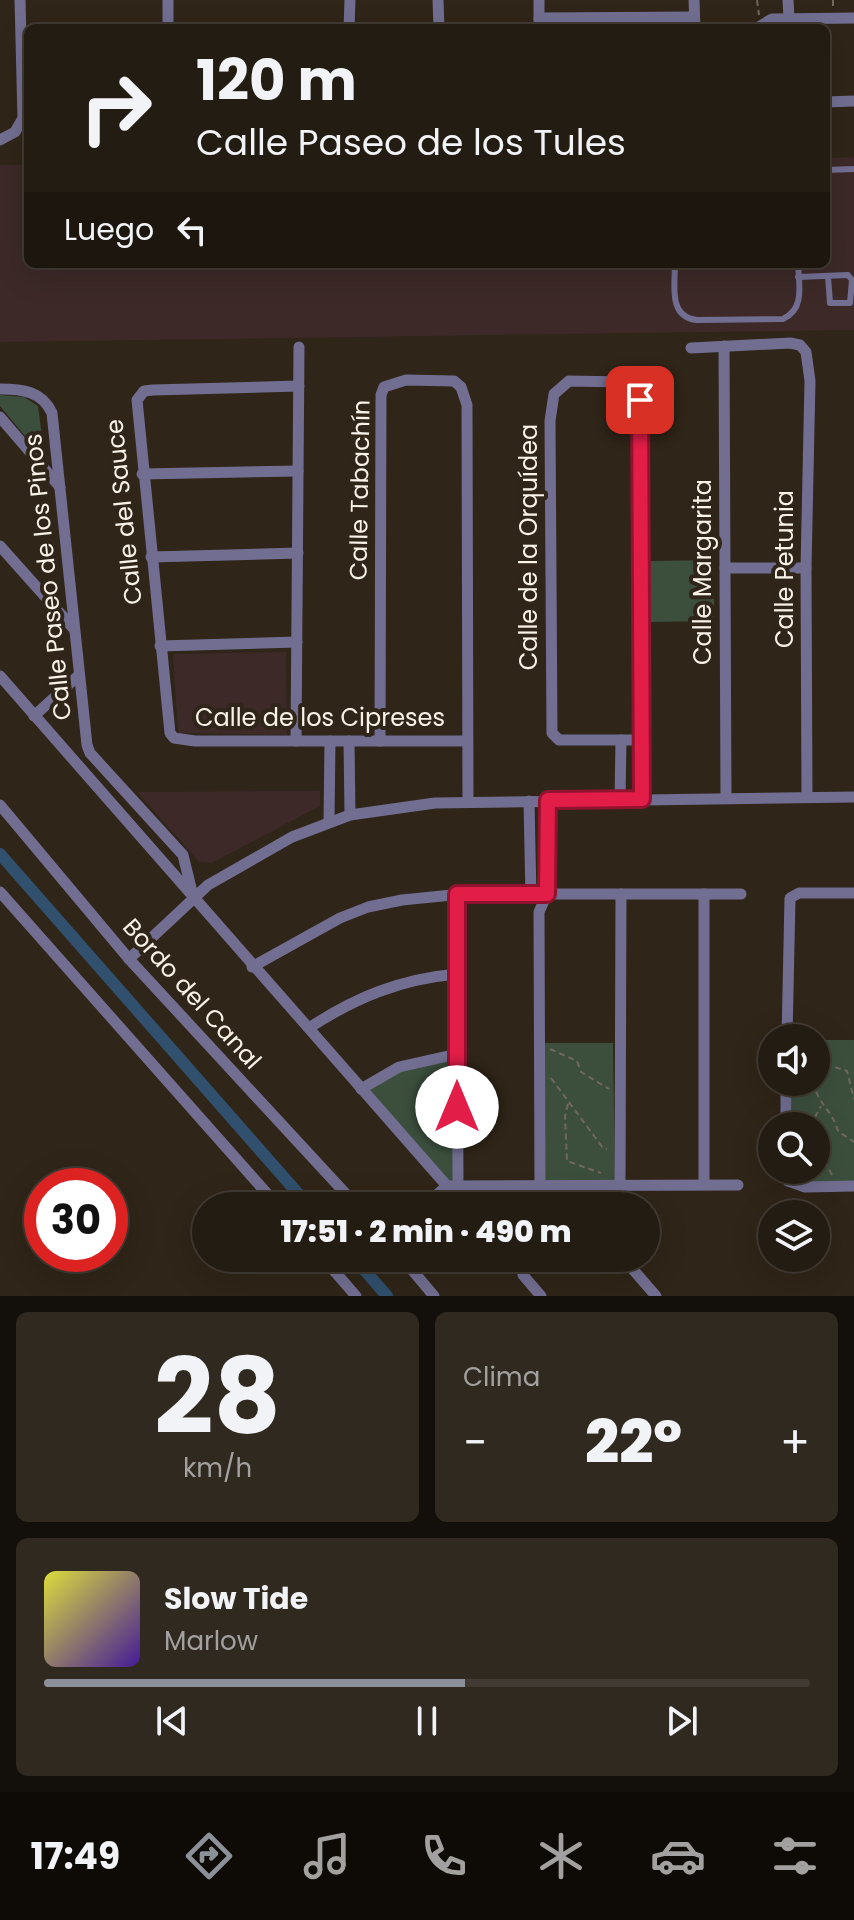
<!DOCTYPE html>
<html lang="es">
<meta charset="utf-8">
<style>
body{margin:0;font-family:Poppins,sans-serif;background:#2f2920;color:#f1f3f6;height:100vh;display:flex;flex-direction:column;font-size:30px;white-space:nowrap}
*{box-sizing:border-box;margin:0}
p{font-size:26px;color:#a3a19f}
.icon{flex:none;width:44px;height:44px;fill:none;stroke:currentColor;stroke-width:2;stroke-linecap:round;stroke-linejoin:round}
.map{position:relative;height:1296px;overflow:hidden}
.panel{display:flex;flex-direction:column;gap:16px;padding:16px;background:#130f0a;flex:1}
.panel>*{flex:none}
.top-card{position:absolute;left:24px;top:24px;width:806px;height:244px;border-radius:12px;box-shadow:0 8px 32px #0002,0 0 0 2px #403a32;background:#231c12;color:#f1f3f6;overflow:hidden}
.buttons{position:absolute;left:758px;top:1024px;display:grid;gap:16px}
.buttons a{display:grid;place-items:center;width:72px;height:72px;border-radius:50%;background:#231c12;box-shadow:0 8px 32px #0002,0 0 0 2px #403a32;font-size:40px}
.speed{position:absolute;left:24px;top:1168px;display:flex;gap:16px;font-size:40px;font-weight:700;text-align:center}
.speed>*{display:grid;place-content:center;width:104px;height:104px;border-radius:50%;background:#231c12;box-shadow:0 8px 32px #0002,0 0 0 2px #403a32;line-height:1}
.speed .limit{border:12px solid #d22;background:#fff;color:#111}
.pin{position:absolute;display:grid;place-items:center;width:68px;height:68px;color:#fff;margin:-34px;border-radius:16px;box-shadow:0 4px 12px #0006}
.me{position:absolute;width:88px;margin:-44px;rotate:0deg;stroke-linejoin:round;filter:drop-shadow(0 0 6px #0008)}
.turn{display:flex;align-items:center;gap:28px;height:168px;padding:0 40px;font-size:36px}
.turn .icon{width:104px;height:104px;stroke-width:2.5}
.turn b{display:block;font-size:56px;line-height:68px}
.then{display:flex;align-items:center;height:76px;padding:0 40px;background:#0003;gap:16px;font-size:30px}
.big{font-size:60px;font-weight:800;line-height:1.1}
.panel .tile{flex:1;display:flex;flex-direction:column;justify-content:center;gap:12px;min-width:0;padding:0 28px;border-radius:12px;background:#2f2920}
.panel .dial{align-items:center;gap:0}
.dial b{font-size:104px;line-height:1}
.song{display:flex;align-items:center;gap:24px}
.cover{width:96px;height:96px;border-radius:12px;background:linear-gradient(135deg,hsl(60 70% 55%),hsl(260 70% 35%))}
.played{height:8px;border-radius:4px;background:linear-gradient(90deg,#8c9099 55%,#403a32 55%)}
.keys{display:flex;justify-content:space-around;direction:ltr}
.heat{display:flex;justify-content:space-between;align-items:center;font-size:44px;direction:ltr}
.panel .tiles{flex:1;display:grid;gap:16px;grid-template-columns:1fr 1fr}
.tile:last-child{grid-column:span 2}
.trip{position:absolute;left:192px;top:1192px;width:468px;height:80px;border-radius:40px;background:#231c12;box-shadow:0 8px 32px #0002,0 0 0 2px #403a32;font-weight:800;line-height:80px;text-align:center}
.tab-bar{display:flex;height:128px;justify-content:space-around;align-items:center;background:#0e0b07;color:#a3a19f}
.tab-bar .icon{width:56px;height:56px}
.tab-bar .active{color:#8c9099}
.tab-bar b{font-size:36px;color:#f1f3f6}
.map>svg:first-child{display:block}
</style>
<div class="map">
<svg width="854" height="1296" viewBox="0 0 854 1296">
<rect width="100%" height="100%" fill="#2f2518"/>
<g fill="#3c2928">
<polygon points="854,157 854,330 0,342 0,165 28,165 28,264 826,264 826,158"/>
<polygon points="286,652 287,735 178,733 173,654"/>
<polygon points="320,791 320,806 212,863 199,862 137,792"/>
</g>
<g fill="#3c4f3d">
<polygon points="0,395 24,397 38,406 45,460 0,406"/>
<polygon points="714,560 714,621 651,622 650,561"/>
<polygon points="816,1040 854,1040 854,1181 792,1183 792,1170 816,1170 816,1126 792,1126 792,1082 816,1082"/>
<polygon points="544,1043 613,1043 615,1185 545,1184"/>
<polygon points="458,1059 456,1188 359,1093 388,1073"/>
</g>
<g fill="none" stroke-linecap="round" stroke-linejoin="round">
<g stroke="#30506d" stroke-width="12">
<polyline points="0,854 309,1206"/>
<polyline points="354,1258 387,1296"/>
</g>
<g stroke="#70685c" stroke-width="2" stroke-dasharray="6 4" stroke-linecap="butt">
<polyline points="757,0 759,15"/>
<polyline points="833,0 833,8"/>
<polyline points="550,1049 577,1061 581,1072 609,1089"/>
<polyline points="816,1061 847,1071 854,1099"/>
<polyline points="551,1078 603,1148 607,1149"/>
<path d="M813 1082C819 1106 831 1108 838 1131L854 1142"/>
<polyline points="568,1104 565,1116 567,1161 601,1173"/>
<polyline points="810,1126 821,1106"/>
<polyline points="816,1156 824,1160 832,1175"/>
</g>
<g stroke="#716e91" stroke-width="6">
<polyline points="826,170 854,169"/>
<path d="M675 264C675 285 668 317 697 320L783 319C805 309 799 285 798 264"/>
<polyline points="798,277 848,275 852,280 850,303 830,303 828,276"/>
</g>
<g stroke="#716e91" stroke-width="11">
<polyline points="168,0 168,28"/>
<polyline points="438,0 439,28"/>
<polyline points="539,0 539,28"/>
<polyline points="694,0 695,28"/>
<polyline points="788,0 789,18"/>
<polyline points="539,18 694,17"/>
<polyline points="349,28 350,0"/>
<polyline points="757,28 772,19 854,18"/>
<polyline points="826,102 854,101"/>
<polyline points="0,140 15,132 23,118 20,0"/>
<polyline points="724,346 726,798"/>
<polyline points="691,348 790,343 800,345 806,352 810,381 806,568 807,797"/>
<polyline points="299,386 153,390 144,391 137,400 170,733 174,738 195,741 465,741"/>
<path d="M0 389C22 389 42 391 52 413L87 745 90 753 183 855 192 892"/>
<polyline points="0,417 60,487"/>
<polyline points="142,474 298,471"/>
<polyline points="0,546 74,629"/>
<polyline points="151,557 298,553"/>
<polyline points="725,568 806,568"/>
<polyline points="160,646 297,642"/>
<polyline points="0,676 447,1186"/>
<polyline points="34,716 79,675"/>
<path d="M642 740H559L552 733 550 421 554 394 569 381 624 382C635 384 638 389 640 400L642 799"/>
<polyline points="296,741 299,347"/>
<polyline points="349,741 350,815"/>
<polyline points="380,741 381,395 384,387 406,380 454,381 461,387 467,405 468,802"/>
<polyline points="620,799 621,740"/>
<polyline points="529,801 531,898"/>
<polyline points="0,805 129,959 357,1206"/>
<polyline points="329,821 330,741"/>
<polyline points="0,892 278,1206"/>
<polyline points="457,894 458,1187"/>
<polyline points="129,959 208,885 292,837 350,815 435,803 854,797"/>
<polyline points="252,967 340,918 368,907 402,900 462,894 741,894"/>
<path d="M309 1028C356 997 401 979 457 974"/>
<polyline points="787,1038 790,898 799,893 854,893"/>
<polyline points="361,1089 399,1067 457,1054"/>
<polyline points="786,1126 786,1082"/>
<polyline points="785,1170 788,1181 805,1187 854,1186"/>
<polyline points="704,1184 704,894"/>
<polyline points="540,1185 539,912 547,894 548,800"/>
<polyline points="620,1185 621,894"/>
<polyline points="424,1206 447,1186 738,1185"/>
<polyline points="323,1258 356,1296"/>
<polyline points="402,1258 434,1296"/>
<polyline points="522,1258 523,1275 541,1296"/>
<polyline points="623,1258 656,1296"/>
</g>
</g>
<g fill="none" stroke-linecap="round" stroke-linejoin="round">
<g stroke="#92132f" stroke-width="20">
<polyline id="route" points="457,1107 457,894 547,894 548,800 642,799 640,400"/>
</g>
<use href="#route" stroke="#e11d48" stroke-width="14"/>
</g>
<g text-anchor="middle" stroke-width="8" stroke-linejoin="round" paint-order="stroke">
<g font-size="24" fill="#f8f2e9" stroke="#2f2518">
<text transform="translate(360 490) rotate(-89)" y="8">Calle Tabachín</text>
<text transform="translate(124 512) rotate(-96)" y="8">Calle del Sauce</text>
<text transform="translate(529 547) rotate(-90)" y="8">Calle de la Orquídea</text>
<text transform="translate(785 569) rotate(-90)" y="8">Calle Petunia</text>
<text transform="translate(703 572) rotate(-90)" y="8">Calle Margarita</text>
<text transform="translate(48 577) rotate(-96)" y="8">Calle Paseo de los Pinos</text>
<text x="320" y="726">Calle de los Cipreses</text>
<text transform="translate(192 994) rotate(48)" y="8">Bordo del Canal</text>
</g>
</g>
</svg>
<div class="buttons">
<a><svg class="icon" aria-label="sound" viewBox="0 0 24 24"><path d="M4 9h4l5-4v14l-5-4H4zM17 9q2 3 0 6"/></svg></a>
<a><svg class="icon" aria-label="search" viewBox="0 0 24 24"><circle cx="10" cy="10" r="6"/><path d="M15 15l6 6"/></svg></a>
<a><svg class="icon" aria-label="layers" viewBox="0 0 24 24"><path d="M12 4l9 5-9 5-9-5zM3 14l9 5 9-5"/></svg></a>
</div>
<div class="speed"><div class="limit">30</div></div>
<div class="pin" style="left:640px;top:400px;background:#d93025"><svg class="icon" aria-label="arrive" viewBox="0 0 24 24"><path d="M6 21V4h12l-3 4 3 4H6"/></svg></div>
<svg class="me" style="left:457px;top:1107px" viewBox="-20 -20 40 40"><circle r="19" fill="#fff"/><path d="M0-13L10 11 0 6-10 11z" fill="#e11d48"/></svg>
<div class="trip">17:51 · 2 min · 490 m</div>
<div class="top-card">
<div class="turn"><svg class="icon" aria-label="right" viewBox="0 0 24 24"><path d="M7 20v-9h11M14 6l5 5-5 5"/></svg><div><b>120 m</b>Calle Paseo de los Tules</div></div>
<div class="then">Luego<svg class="icon" aria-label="left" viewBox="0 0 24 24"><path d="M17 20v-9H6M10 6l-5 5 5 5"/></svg></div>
</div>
</div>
<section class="panel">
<div class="tiles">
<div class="tile dial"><b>28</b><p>km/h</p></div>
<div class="tile"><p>Clima</p>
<div class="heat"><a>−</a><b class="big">22°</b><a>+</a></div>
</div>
<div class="tile">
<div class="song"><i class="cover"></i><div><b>Slow Tide</b><p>Marlow</p></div></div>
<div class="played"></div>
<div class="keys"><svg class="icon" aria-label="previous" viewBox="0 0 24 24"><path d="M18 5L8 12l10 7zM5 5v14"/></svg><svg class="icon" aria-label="pause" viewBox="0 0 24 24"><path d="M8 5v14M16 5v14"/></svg><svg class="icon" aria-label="next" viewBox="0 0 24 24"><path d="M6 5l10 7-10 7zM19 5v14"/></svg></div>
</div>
</div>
</section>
<nav class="tab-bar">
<b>17:49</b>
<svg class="icon active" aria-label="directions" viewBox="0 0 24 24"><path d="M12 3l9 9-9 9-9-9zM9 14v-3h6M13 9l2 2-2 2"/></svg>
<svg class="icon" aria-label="music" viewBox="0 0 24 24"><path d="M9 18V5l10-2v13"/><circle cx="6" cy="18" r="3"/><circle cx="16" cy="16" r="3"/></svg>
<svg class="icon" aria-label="phone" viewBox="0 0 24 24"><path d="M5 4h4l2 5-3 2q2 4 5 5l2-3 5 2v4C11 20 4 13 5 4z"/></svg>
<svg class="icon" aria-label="climate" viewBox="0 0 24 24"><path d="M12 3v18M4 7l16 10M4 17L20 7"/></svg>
<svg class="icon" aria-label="car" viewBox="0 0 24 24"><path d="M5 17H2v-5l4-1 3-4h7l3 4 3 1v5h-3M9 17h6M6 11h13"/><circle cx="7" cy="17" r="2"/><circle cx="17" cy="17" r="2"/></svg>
<svg class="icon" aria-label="filters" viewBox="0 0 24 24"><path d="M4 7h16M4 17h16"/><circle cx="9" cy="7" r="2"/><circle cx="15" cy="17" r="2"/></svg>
</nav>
